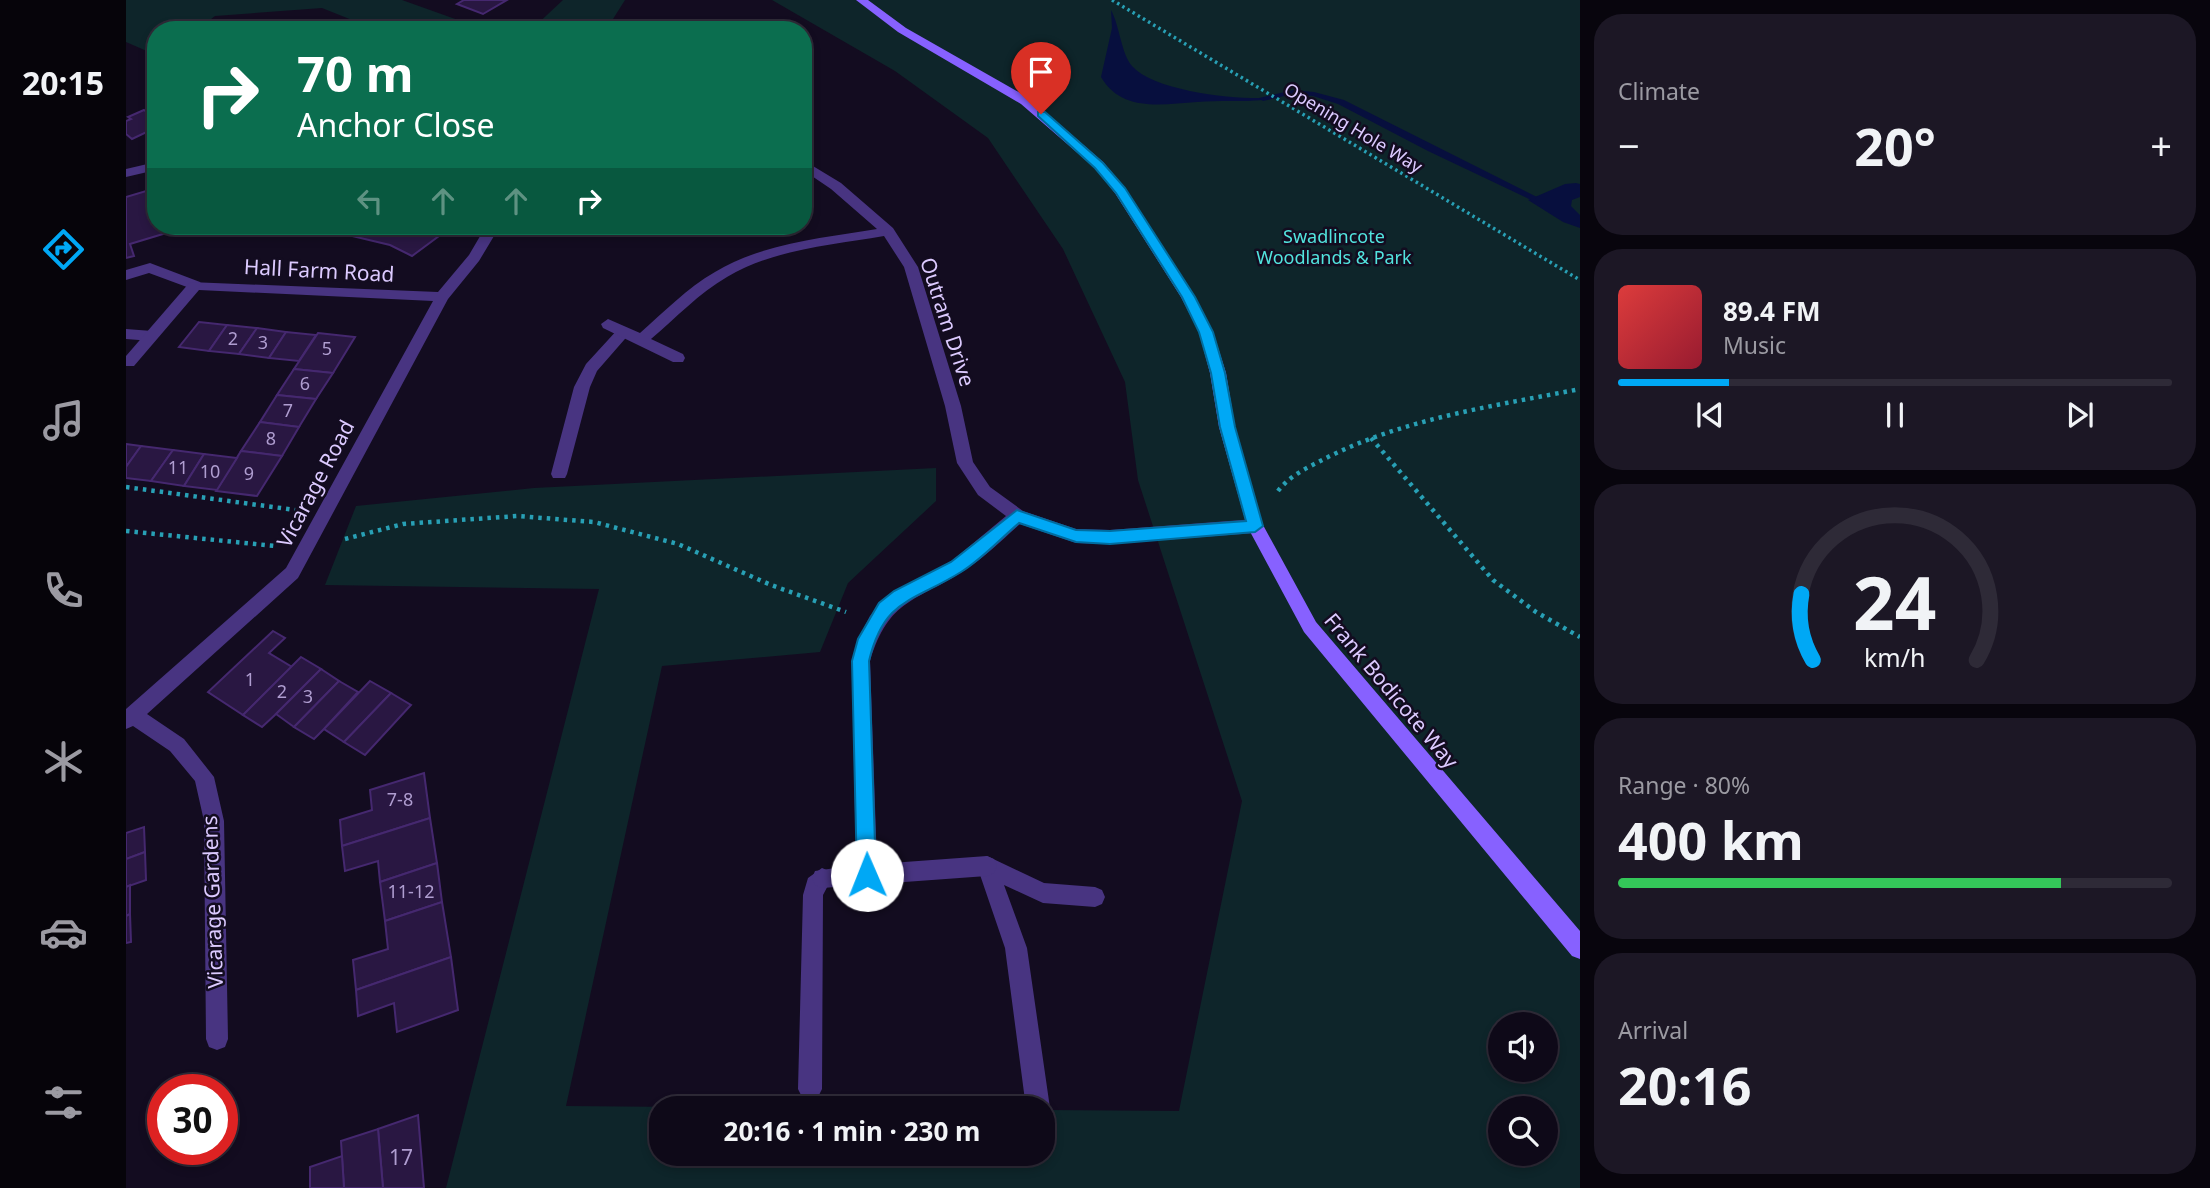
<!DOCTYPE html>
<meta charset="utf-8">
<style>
body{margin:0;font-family:"Noto Sans",sans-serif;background:#1c1725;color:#f1f3f6;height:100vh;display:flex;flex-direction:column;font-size:26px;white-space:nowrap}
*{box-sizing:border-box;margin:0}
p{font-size:23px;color:#9b9aa2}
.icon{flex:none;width:38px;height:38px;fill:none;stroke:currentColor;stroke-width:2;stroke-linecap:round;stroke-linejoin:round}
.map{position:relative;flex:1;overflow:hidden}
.drawer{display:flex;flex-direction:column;gap:14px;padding:14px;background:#08050d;width:630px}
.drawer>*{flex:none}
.hud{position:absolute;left:21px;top:21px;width:665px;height:214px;border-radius:28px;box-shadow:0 4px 10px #0003,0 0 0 2px #2e2a37;background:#0b6e4f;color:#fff;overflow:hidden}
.tools{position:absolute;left:1362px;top:1012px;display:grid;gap:14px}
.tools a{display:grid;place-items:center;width:70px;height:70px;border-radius:50%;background:#0e0918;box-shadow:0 4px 10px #0003,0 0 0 2px #2e2a37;font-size:35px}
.speed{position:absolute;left:21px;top:1074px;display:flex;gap:14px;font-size:35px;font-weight:700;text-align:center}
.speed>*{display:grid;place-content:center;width:91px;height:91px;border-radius:50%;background:#0e0918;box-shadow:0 4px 10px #0003,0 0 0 2px #2e2a37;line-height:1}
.speed .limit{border:10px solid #d22;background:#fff;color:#111}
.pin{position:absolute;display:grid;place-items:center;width:60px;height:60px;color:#fff;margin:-72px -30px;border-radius:50% 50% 50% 0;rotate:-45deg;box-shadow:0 0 7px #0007}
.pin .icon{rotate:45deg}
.me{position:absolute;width:77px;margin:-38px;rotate:359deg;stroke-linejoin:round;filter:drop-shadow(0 0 5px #0008)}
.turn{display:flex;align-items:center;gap:24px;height:147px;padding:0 35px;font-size:32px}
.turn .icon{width:91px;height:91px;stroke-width:2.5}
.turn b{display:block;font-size:49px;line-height:60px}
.lanes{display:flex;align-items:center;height:66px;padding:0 35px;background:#0003;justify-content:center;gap:35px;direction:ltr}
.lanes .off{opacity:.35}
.big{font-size:52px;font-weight:700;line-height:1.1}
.drawer .card{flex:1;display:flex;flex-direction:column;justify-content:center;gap:10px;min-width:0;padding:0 24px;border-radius:28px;background:#1c1725}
.drawer .dial{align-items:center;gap:0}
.dial svg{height:182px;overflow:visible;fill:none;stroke:#2e2a37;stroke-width:7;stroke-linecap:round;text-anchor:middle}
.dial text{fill:#f1f3f6;stroke:none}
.song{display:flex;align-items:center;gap:21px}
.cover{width:84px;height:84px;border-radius:10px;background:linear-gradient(135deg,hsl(0 70% 55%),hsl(350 70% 35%))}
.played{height:7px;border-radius:4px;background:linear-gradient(90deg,#00a8f5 20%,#2e2a37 20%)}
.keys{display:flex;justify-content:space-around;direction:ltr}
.heat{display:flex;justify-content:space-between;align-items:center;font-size:38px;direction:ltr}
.charge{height:10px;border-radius:5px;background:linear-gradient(90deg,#34c759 80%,#2e2a37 0)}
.trip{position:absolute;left:523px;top:1096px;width:406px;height:70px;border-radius:28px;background:#0e0918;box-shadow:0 4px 10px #0003,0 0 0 2px #2e2a37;font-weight:700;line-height:70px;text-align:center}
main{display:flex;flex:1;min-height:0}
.tabs{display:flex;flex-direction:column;width:126px;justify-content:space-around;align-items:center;background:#06040a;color:#9b9aa2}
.tabs .icon{width:49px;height:49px}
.tabs .active{color:#00a8f5}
.tabs b{font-size:32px;color:#f1f3f6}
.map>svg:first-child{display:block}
</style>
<main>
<nav class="tabs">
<b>20:15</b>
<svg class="icon active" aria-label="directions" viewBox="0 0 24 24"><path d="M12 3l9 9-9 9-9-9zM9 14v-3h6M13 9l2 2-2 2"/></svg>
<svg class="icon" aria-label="music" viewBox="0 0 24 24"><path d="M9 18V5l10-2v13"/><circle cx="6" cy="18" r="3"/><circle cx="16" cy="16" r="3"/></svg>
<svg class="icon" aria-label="phone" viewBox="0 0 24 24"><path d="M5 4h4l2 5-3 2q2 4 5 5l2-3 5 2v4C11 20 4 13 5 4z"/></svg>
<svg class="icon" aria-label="climate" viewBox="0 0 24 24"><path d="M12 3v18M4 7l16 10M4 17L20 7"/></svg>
<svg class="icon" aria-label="car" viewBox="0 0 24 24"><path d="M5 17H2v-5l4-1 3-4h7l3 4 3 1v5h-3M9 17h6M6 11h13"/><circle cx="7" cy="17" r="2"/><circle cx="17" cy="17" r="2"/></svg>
<svg class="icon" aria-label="filters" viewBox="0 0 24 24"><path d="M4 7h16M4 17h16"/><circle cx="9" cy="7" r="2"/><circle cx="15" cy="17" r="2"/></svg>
</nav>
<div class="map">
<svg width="1454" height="1188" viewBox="0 0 1454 1188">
<rect width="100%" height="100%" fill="#130c20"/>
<g fill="#0e252a" fill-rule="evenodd">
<polygon points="0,0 276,0 360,30 251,30 196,8 89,16 71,30 30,30 30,55 0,42"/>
<polygon points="437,0 499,0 480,30 405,30"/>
<path d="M646 0H1454V1188H320L473 589 199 585 230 506 408 488 810 468V501L722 583 694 652 536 666 440 1106 653 1108H536V1153H917V1110L1053 1111 1116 801 1012 480 999 382 937 249 862 138 769 71ZM1374 1024H1419V1069H1374ZM1374 1108H1419V1153H1374Z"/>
</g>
<g fill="#070f3e">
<path d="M985 10C994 27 995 53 1006 66 1028 91 1106 99 1137 98L1138 100C1115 102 1093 100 1071 102 1037 104 996 113 975 77L986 28Z"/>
<polygon points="1450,183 1454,184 1454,197 1446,200 1445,206 1454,215 1454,228 1437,222 1402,200 1439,184"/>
</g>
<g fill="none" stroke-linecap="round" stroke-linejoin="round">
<polygon fill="#070f3e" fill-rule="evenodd" points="1167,90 1188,92 1218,100 1411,197 1409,199 1403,199 1302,151 1212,104 1187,96 1167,94 1137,101 1133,98"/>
</g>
<g fill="#291742" stroke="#45286f" stroke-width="2">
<polygon points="338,0 381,0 357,14 331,4"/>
<polygon points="18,110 30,119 30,124 23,128 25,130 6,139 0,134 0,121 5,119 2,117"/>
<polygon points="30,188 30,226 76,226 37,234 4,244 8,256 0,258 0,197"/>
<polygon points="193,226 309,226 306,229 317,233 286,256 264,245 209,232 212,228"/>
<polygon points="73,322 101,325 83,351 53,347"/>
<polygon points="101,325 131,328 113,354 83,351"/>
<polygon points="131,328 160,332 143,358 113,354"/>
<polygon points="160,332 190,335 173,361 143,358"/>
<polygon points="192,333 229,337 207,373 168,369"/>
<polygon points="168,369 207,373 190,399 151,395"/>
<polygon points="151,395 190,399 173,427 134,422"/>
<polygon points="134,422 173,427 156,456 115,451"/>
<polygon points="0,444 15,446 0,467"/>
<polygon points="15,446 47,450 25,481 0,478 0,467"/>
<polygon points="47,450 78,454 58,486 25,481"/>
<polygon points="115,451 156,456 131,496 90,491"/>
<polygon points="78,454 111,458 91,490 58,486"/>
<polygon points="147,631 159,638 143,653 166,667 117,715 82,692"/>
<polygon points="175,657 195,669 150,714 136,727 117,715"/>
<polygon points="195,669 213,681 168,727 150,714"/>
<polygon points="213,681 232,692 198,729 188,739 168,727"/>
<polygon points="244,681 265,693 218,742 198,729"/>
<polygon points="265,693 285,705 239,755 218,742"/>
<polygon points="298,773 304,818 216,846 214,820 246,810 244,790"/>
<polygon points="304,818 311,863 254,882 252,861 219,871 216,846"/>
<polygon points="18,827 19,852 0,859 0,833"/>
<polygon points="19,852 20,880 0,887 0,859"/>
<polygon points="311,863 316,902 259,921 254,882"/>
<polygon points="4,885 4,914 0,916 0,887"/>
<polygon points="316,902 325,957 230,990 227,960 262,949 259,921"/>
<polygon points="4,914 5,942 0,943 0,916"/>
<polygon points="325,957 332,1010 271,1032 268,1003 232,1016 230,990"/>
<polygon points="292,1115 298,1188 257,1188 252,1129"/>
<polygon points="252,1129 257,1188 218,1188 215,1141"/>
<polygon points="216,1156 218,1188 184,1188 184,1167"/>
</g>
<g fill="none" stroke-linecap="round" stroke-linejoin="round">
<polyline stroke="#28a0b5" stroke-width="3.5" stroke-dasharray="2.5 3.5" stroke-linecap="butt" points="986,0 1454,280"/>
<g stroke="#28a0b5" stroke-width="4.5" stroke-dasharray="3.5 5" stroke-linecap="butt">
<polyline points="1245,438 1367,580 1410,612 1454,637"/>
<polyline points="0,487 169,510"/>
<path d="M1152 491C1164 475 1183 467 1200 458 1280 418 1368 406 1454 389"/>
<polyline points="0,531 149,546"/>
<polyline points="219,539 277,524 391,516 468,522 552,544 645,585 720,612"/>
</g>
<g fill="#483481" fill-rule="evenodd">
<polygon points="504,22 519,28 520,30 500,27 498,25"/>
<polygon points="24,263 74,282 76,285 69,290 23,273 0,280 0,270"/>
<polygon points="498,327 505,332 471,371 464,387 441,474 439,478 427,478 425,474 448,387 460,364 493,328"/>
<polygon points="0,329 26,331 33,336 26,341 0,339"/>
<polygon points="861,856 918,883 969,887 976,890 979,897 976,904 969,907 917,903 878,885 901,948 924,1108 917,1118 917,1108 900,1108 879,948 851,866 854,859"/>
<polygon points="696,868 703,871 706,878 697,895 696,1089 692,1097 684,1101 676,1097 672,1089 677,895 682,878"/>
</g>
<g fill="#483481" fill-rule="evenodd">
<path d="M677 160 715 183 767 228 792 267 835 406 847 462 864 487 897 511 950 529 984 530 1129 519 1135 521 1137 526 1135 531 1129 533 984 544 950 543 894 524C876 540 859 557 839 570 790 602 763 598 744 661L751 864 861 856 868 859 871 866 868 873 861 876 696 888 689 885 686 878 689 871 730 865 726 661 733 638 744 616 765 594 827 560 880 516 852 495 831 463 819 406 778 267 758 236C706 245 648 249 601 277 573 293 550 318 525 339L557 354 559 358 557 362H547L477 328 475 324 482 319 514 333C538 312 561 288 589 272 637 243 697 238 751 229L705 189 677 170Z"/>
<polygon points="30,162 30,170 0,177 0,169"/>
<polygon points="360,226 374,226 353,261 322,299 172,578 21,714 58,739 88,777 98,821 102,1039 99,1047 91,1050 83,1047 80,1039 78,821 69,781 44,751 7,726 0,729 0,709 160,568 307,301 73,290 8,366 0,366 0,356 64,282 312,292 343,255"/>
</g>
<polygon fill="#8761ff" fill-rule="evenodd" points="730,0 742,0 780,28 903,98 977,162 999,188 1069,297 1087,332 1100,373 1109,427 1137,525 1190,622 1454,931 1454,959 1446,956 1178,632 1121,526 1093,427 1084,373 1073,332 1055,297 989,193 969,168 895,104 772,32"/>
</g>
<path fill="#00a8f5" stroke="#006d9f" stroke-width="2" d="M912 112H919L977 163 999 188 1069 297 1087 332 1099 373 1109 427 1137 526 1129 532 984 544 950 542 893 523C874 539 856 559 835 572 787 602 758 598 743 661L750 875 747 881 741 884 734 881 731 875 726 661 732 639 753 603 768 591 825 562 891 510 950 530 984 531 1120 521 1094 427 1085 373 1073 332 1056 297 990 193 969 168 912 116Z"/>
<g text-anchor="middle" stroke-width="5" stroke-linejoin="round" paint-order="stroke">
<g font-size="18" fill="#dccaff" stroke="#130c20">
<text transform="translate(1227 128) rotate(31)" y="6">Opening Hole Way</text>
</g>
<g font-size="18" fill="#52e4de" stroke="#130c20">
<text x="1208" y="243">Swadlincote<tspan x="1208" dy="21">Woodlands &amp; Park</tspan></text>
</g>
<g font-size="18" fill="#af9dd0">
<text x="107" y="345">2</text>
<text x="137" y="349">3</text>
<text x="201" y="355">5</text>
<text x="179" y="390">6</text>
<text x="162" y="417">7</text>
<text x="145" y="445">8</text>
<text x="52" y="474">11</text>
<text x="84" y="478">10</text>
<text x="123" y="480">9</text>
<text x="124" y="686">1</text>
<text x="156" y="698">2</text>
<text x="182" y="703">3</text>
<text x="274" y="806">7-8</text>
<text x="285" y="898">11-12</text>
</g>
<g font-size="21" fill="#dccaff" stroke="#130c20">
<text transform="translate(193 271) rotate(3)" y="7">Hall Farm Road</text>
<text transform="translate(821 322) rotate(72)" y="7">Outram Drive</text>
<text transform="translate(190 484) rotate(-62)" y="7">Vicarage Road</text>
<text transform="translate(1265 691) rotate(50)" y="7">Frank Bodicote Way</text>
<text transform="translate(87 902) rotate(-92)" y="7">Vicarage Gardens</text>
</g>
<g font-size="21" fill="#af9dd0">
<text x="275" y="1165">17</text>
</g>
</g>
</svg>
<div class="tools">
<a><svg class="icon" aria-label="sound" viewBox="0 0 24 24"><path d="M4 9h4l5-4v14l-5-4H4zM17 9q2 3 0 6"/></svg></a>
<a><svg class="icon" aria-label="search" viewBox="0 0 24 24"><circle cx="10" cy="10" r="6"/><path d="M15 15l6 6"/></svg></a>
</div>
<div class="speed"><div class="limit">30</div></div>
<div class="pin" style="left:915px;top:114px;background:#d93025"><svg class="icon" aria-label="arrive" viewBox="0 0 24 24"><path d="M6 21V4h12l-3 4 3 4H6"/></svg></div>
<svg class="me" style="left:741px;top:875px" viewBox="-20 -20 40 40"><circle r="19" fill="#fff"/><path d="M0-13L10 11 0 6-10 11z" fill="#00a8f5"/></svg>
<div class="trip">20:16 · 1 min · 230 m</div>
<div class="hud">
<div class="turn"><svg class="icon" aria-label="right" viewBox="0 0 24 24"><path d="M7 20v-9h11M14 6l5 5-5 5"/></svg><div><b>70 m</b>Anchor Close</div></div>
<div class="lanes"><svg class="icon off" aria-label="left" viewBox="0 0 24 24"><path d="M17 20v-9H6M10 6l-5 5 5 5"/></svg><svg class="icon off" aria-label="ahead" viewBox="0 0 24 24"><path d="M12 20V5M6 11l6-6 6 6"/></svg><svg class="icon off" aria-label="ahead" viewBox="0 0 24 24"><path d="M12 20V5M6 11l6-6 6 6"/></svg><svg class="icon" aria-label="right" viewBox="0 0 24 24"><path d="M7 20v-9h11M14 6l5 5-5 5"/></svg></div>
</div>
</div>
<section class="drawer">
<div class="card"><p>Climate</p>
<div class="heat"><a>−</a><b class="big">20°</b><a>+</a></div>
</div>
<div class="card">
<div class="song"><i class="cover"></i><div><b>89.4 FM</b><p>Music</p></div></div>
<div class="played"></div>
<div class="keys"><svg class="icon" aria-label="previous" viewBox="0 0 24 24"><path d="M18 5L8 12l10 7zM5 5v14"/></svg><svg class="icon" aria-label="pause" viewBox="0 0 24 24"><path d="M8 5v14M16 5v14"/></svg><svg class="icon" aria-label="next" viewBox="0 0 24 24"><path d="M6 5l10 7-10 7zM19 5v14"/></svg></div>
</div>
<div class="card dial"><svg viewBox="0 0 100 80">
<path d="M14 69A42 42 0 1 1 86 69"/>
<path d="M14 69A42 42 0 0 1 9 40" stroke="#00a8f5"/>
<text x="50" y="56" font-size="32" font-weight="700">24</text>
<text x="50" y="72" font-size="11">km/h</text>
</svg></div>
<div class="card"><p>Range · 80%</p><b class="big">400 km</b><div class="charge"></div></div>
<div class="card"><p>Arrival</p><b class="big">20:16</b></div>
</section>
</main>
